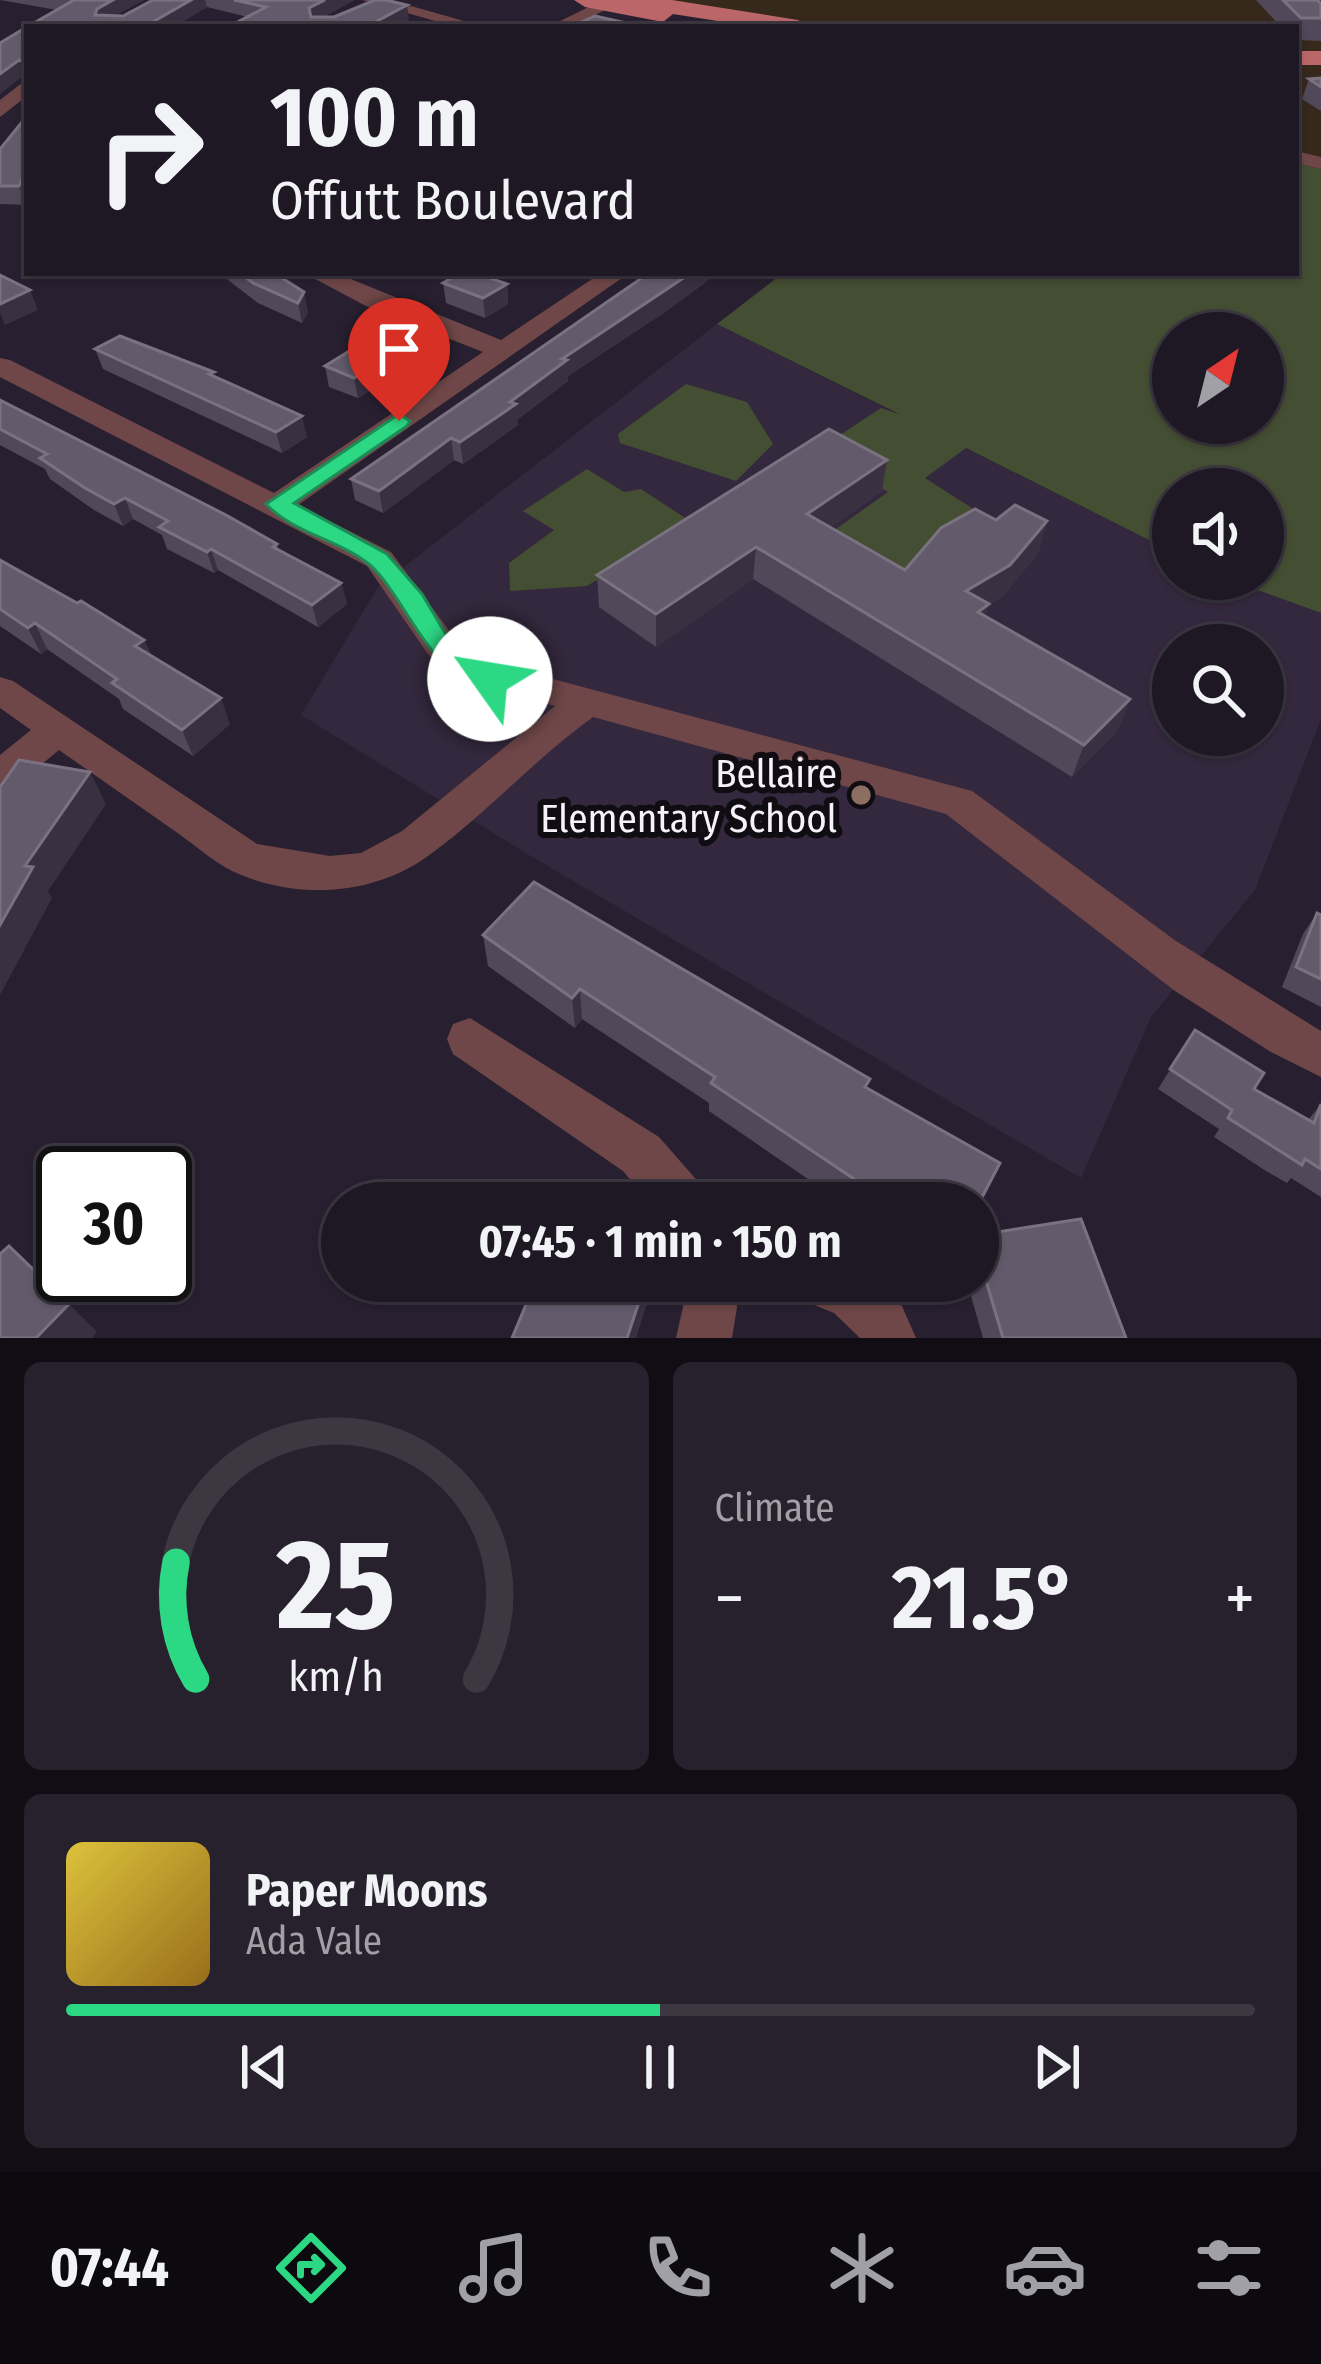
<!DOCTYPE html>
<meta charset="utf-8">
<style>
body{margin:0;font-family:"Fira Sans Condensed",sans-serif;background:#26212c;color:#f1f3f6;height:100vh;display:flex;flex-direction:column;font-size:45px;white-space:nowrap}
*{box-sizing:border-box;margin:0}
p{font-size:39px;color:#a1a0a6}
.icon{flex:none;width:66px;height:66px;fill:none;stroke:currentColor;stroke-width:2;stroke-linecap:round;stroke-linejoin:round}
.map{position:relative;height:1338px;overflow:hidden}
.side{display:flex;flex-direction:column;gap:24px;padding:24px;background:#100d14;flex:1}
.side>*{flex:none}
.hud{position:absolute;left:24px;top:24px;width:1275px;height:252px;border-radius:0px;box-shadow:0 3px 9px #0004,0 0 0 3px #3c3741;background:#1e1824;color:#f1f3f6;overflow:hidden}
.needle{width:78px;rotate:35deg}
.fabs{position:absolute;left:1152px;top:312px;display:grid;gap:24px}
.fabs a{display:grid;place-items:center;width:132px;height:132px;border-radius:50%;background:#1e1824;box-shadow:0 3px 9px #0004,0 0 0 3px #3c3741;font-size:60px}
.speed{position:absolute;left:36px;top:1146px;display:flex;gap:24px;font-size:60px;font-weight:700;text-align:center}
.speed>*{display:grid;place-content:center;width:156px;height:156px;border-radius:50%;background:#1e1824;box-shadow:0 3px 9px #0004,0 0 0 3px #3c3741;line-height:1}
.speed .limit{border:6px solid #111;border-radius:18px;background:#fff;color:#111}
.pin{position:absolute;display:grid;place-items:center;width:102px;height:102px;color:#fff;margin:-123px -51px;border-radius:50% 50% 50% 0;rotate:-45deg;box-shadow:0 0 12px #0007}
.pin .icon{rotate:45deg}
.me{position:absolute;width:132px;margin:-66px;rotate:302deg;stroke-linejoin:round;filter:drop-shadow(0 0 9px #0008)}
.turn{display:flex;align-items:center;gap:42px;height:252px;padding:0 48px;font-size:54px}
.turn .icon{width:156px;height:156px;stroke-width:2.5}
.turn b{display:block;font-size:84px;line-height:102px}
.big{font-size:90px;font-weight:700;line-height:1.1}
.side .tile{flex:1;display:flex;flex-direction:column;justify-content:center;gap:18px;min-width:0;padding:0 42px;border-radius:18px;background:#26212c}
.side .dial{align-items:center;gap:0}
.dial svg{height:312px;overflow:visible;fill:none;stroke:#3c3741;stroke-width:7;stroke-linecap:round;text-anchor:middle}
.dial text{fill:#f1f3f6;stroke:none}
.song{display:flex;align-items:center;gap:36px}
.cover{width:144px;height:144px;border-radius:18px;background:linear-gradient(135deg,hsl(50 70% 55%),hsl(40 70% 35%))}
.played{height:12px;border-radius:6px;background:linear-gradient(90deg,#2cd884 50%,#3c3741 50%)}
.keys{display:flex;justify-content:space-around;direction:ltr}
.heat{display:flex;justify-content:space-between;align-items:center;font-size:66px;direction:ltr}
.side .tiles{flex:1;display:grid;gap:24px;grid-template-columns:1fr 1fr}
.tile:last-child{grid-column:span 2}
.trip{position:absolute;left:321px;top:1182px;width:678px;height:120px;border-radius:60px;background:#1e1824;box-shadow:0 3px 9px #0004,0 0 0 3px #3c3741;font-weight:700;line-height:120px;text-align:center}
.tabs{display:flex;height:192px;justify-content:space-around;align-items:center;background:#0c0a0e;color:#a1a0a6}
.tabs .icon{width:84px;height:84px}
.tabs .current{color:#2cd884}
.tabs b{font-size:54px;color:#f1f3f6}
.map>svg:first-child{display:block}
</style>
<div class="map">
<svg width="1321" height="1338" viewBox="0 0 1321 1338">
<rect width="100%" height="100%" fill="#282030"/>
<polygon fill="#36281b" points="643,0 1321,0 1321,169 1296,163 1296,27 824,27"/>
<path fill="#33283d" fill-rule="evenodd" d="M717 324 1173 552V579H1227L1321 613V719L1255 890 1151 1017 1081 1178 529 855 301 715 378 587ZM1173 645H1263V735H1173Z"/>
<g fill="#444e32" fill-rule="evenodd">
<path d="M1296 163 1321 169V613L1227 579H1263V489H1173V552L966 448 925 478 975 510 899 588 819 541 888 492 814 452 881 408 899 414 717 324 783 273H1296ZM1173 333H1263V423H1173Z"/>
<polygon points="686,384 747,402 773,444 736,481 620,443 618,434"/>
<polygon points="587,469 624,492 641,489 705,531 625,563 587,586 510,591 509,563 554,530 523,511"/>
</g>
<g fill="none" stroke-linecap="round" stroke-linejoin="round">
<g fill="#704748" fill-rule="evenodd">
<polygon points="362,0 390,0 485,27 456,27"/>
<polygon points="603,0 625,0 571,27 548,27"/>
<polygon points="27,79 27,96 0,117 0,100"/>
<polygon points="1296,151 1321,157 1321,169 1296,163"/>
<path d="M304 273H336L501 340 601 273H629L298 505 391 552 453 636 478 659 972 791 1176 941 1321 1031V1077L1271 1052 1175 991 946 814 593 717C536 758 489 811 432 853 376 896 297 901 232 871 214 862 196 846 179 834 139 806 99 778 59 750L14 787 0 791V755L31 730 0 708V677L13 681 257 844 330 856 361 853 402 831 555 706 453 678 428 654 367 566 0 377V358L10 360 274 493 483 352 366 306Z"/>
<polygon points="470,1018 659,1137 701,1185 709,1203 650,1203 623,1171 453,1054 447,1039 453,1024"/>
<polygon points="680,1281 734,1281 737,1307 732,1338 676,1338 683,1307"/>
<polygon points="794,1281 882,1281 898,1297 916,1338 860,1338 834,1313 802,1300"/>
</g>
<g fill="#bb676a" fill-rule="evenodd">
<polygon points="574,0 672,0 798,20 810,27 756,27 673,14 663,22 585,7"/>
<rect x="1296" y="51" width="25" height="14"/>
</g>
</g>
<g fill="#514959">
<polygon points="0,0 144,0 114,16 123,16 153,0 354,0 323,17 409,20 395,27 232,27 232,25 248,17 207,7 173,27 27,27 57,10"/>
<polygon points="1256,0 1321,0 1321,41 1296,40 1296,27 1281,27"/>
<polygon points="1321,78 1321,111 1302,99 1309,79"/>
<polygon points="27,116 27,201 26,205 0,204 0,149"/>
<polygon points="219,273 274,273 308,312 302,323 258,303"/>
<polygon points="649,273 718,273 665,312 568,376 568,381 517,420 518,425 463,464 454,460 383,513 355,500 351,479"/>
<polygon points="443,283 507,284 508,304 485,318 446,303"/>
<polygon points="436,348 358,398 329,387 325,366"/>
<polygon points="95,349 215,377 307,437 282,453 103,369"/>
<polygon points="0,400 277,544 279,550 341,583 347,604 318,627 218,570 214,573 167,549 162,535 133,519 123,526 94,510 50,479 45,469 0,445"/>
<polygon points="887,460 882,491 831,527 905,570 996,520 1047,521 1038,553 1002,597 988,605 985,616 1130,699 1117,731 1072,777 753,579 656,647 599,607 597,575"/>
<polygon points="0,560 144,640 151,655 230,724 193,756 123,709 119,699 47,649 41,654 0,626"/>
<polygon points="1317,913 1321,915 1321,1007 1282,987 1303,934"/>
<polygon points="483,935 867,1088 1000,1163 978,1208 978,1203 843,1203 709,1111 709,1103 582,1019 575,1028 488,966"/>
<polygon points="1195,1030 1254,1089 1308,1120 1321,1104 1321,1197 1291,1178 1287,1183 1266,1171 1214,1137 1219,1129 1158,1089"/>
<polygon points="978,1235 1126,1338 983,1338 969,1289 958,1281 978,1281"/>
</g>
<g fill="#393141">
<polygon points="113,0 144,0 101,23 95,15 97,9"/>
<polygon points="191,0 205,0 207,7 173,27 144,27"/>
<polygon points="325,0 354,0 312,23 309,8"/>
<polygon points="407,5 409,20 395,27 366,27"/>
<polygon points="19,60 24,75 0,94 0,74"/>
<polygon points="27,165 27,201 26,205 19,186"/>
<polygon points="691,273 718,273 665,312 568,376 568,381 517,420 518,425 463,464 460,442 562,359"/>
<polygon points="507,284 508,304 485,318 483,298"/>
<polygon points="30,290 38,310 5,325 0,313 0,304"/>
<polygon points="304,292 308,312 302,323 298,303"/>
<polygon points="433,327 436,348 358,398 354,378"/>
<polygon points="302,416 307,437 282,453 276,432"/>
<polygon points="451,438 454,460 383,513 379,491"/>
<polygon points="887,460 882,491 804,546 807,514"/>
<polygon points="125,498 133,519 123,526 114,504"/>
<polygon points="1047,521 1038,553 1002,597 988,605 980,636 966,591"/>
<polygon points="756,547 753,579 656,647 656,614"/>
<polygon points="211,549 218,570 214,573 207,552"/>
<polygon points="341,583 347,604 318,627 312,605"/>
<polygon points="35,623 47,649 41,654 28,628"/>
<polygon points="144,640 155,667 135,646"/>
<polygon points="221,698 230,724 193,756 182,730"/>
<polygon points="1130,699 1117,731 1072,777 1084,745"/>
<polygon points="90,772 106,804 48,891 52,898 0,995 0,925 25,866"/>
<polygon points="580,989 582,1019 575,1028 572,998"/>
<polygon points="646,1281 654,1281 636,1338 627,1338"/>
<polygon points="69,1304 97,1332 92,1338 36,1338"/>
</g>
<g fill="#635b6b" stroke="#7a7281" stroke-width="3">
<polygon points="74,0 113,0 97,9 95,15 123,16 153,0 191,0 144,27 27,27"/>
<polygon points="234,0 325,0 309,8 311,17 334,17 375,0 386,0 407,5 366,27 245,27 232,25 266,7"/>
<polygon points="1283,0 1317,0 1321,4 1321,18 1301,18"/>
<polygon points="595,16 644,27 570,27"/>
<polygon points="27,27 27,83 25,83 26,64 19,60 0,74 0,43"/>
<polygon points="1321,78 1321,87 1309,79"/>
<polygon points="27,116 27,165 19,186 0,186 0,149"/>
<polygon points="240,273 274,273 304,292 298,303 253,283"/>
<polygon points="460,273 476,273 507,284 483,298 443,283"/>
<polygon points="649,273 691,273 562,359 567,360 510,402 516,404 460,442 451,438 379,491 351,479"/>
<polygon points="0,275 30,290 0,304"/>
<polygon points="405,317 433,327 354,378 325,366"/>
<polygon points="120,336 214,372 209,374 302,416 276,432 95,349"/>
<polygon points="0,400 226,515 277,544 273,547 341,583 312,605 211,549 207,552 159,527 168,521 125,498 114,504 85,488 40,458 47,454 0,429"/>
<polygon points="829,429 887,460 807,514 905,570 941,528 975,509 996,520 1015,505 1047,521 1010,565 966,591 989,604 978,612 1130,699 1084,745 756,547 656,614 597,575"/>
<polygon points="0,560 77,603 81,601 144,640 135,646 221,698 182,730 112,683 117,679 35,623 28,628 0,609"/>
<polygon points="19,760 90,772 25,866 33,867 0,925 0,787"/>
<polygon points="534,882 870,1079 865,1087 1000,1163 978,1205 978,1203 890,1203 711,1083 715,1077 580,989 572,998 483,935"/>
<polygon points="1317,913 1321,915 1321,979 1296,967"/>
<polygon points="1195,1030 1264,1073 1254,1089 1314,1123 1321,1104 1321,1169 1305,1159 1302,1165 1228,1118 1232,1110 1170,1069"/>
<polygon points="1081,1219 1126,1338 1003,1338 981,1264 978,1262 978,1235"/>
<polygon points="9,1246 69,1304 36,1338 0,1338 0,1254"/>
<polygon points="536,1281 646,1281 627,1338 512,1338"/>
</g>
<path fill="#2cd884" stroke="#1d8c56" stroke-width="3" d="M399 414 410 421 407 426 294 503 387 554 422 594 454 648 500 672 504 679 500 686C442 703 405 595 370 565 340 540 293 533 266 504Z"/>
<circle fill="#8d6e63" stroke="#0f0c12" stroke-width="4.5" cx="861" cy="795" r="12"/>
<g text-anchor="middle" stroke-width="12" stroke-linejoin="round" paint-order="stroke">
<g font-size="39" fill="#f6f1fb" stroke="#0f0c12" text-anchor="end">
<text x="837" y="787">Bellaire<tspan x="837" dy="45">Elementary School</tspan></text>
</g>
</g>
</svg>
<div class="fabs">
<a><svg class="needle" viewBox="-14 -14 28 28"><path d="M0-13l5 13h-10z" fill="#e53935"/><path d="M0 13l5-13h-10z" fill="#a1a0a6"/></svg></a>
<a><svg class="icon" aria-label="sound" viewBox="0 0 24 24"><path d="M4 9h4l5-4v14l-5-4H4zM17 9q2 3 0 6"/></svg></a>
<a><svg class="icon" aria-label="search" viewBox="0 0 24 24"><circle cx="10" cy="10" r="6"/><path d="M15 15l6 6"/></svg></a>
</div>
<div class="speed"><div class="limit">30</div></div>
<div class="pin" style="left:399px;top:421px;background:#d93025"><svg class="icon" aria-label="arrive" viewBox="0 0 24 24"><path d="M6 21V4h12l-3 4 3 4H6"/></svg></div>
<svg class="me" style="left:490px;top:679px" viewBox="-20 -20 40 40"><circle r="19" fill="#fff"/><path d="M0-13L10 11 0 6-10 11z" fill="#2cd884"/></svg>
<div class="trip">07:45 · 1 min · 150 m</div>
<div class="hud">
<div class="turn"><svg class="icon" aria-label="right" viewBox="0 0 24 24"><path d="M7 20v-9h11M14 6l5 5-5 5"/></svg><div><b>100 m</b>Offutt Boulevard</div></div>
</div>
</div>
<section class="side">
<div class="tiles">
<div class="tile dial"><svg viewBox="0 0 100 80">
<path d="M14 69A42 42 0 1 1 86 69"/>
<path d="M14 69A42 42 0 0 1 9 39" stroke="#2cd884"/>
<text x="50" y="56" font-size="32" font-weight="700">25</text>
<text x="50" y="72" font-size="11">km/h</text>
</svg></div>
<div class="tile"><p>Climate</p>
<div class="heat"><a>−</a><b class="big">21.5°</b><a>+</a></div>
</div>
<div class="tile">
<div class="song"><i class="cover"></i><div><b>Paper Moons</b><p>Ada Vale</p></div></div>
<div class="played"></div>
<div class="keys"><svg class="icon" aria-label="previous" viewBox="0 0 24 24"><path d="M18 5L8 12l10 7zM5 5v14"/></svg><svg class="icon" aria-label="pause" viewBox="0 0 24 24"><path d="M8 5v14M16 5v14"/></svg><svg class="icon" aria-label="next" viewBox="0 0 24 24"><path d="M6 5l10 7-10 7zM19 5v14"/></svg></div>
</div>
</div>
</section>
<nav class="tabs">
<b>07:44</b>
<svg class="icon current" aria-label="directions" viewBox="0 0 24 24"><path d="M12 3l9 9-9 9-9-9zM9 14v-3h6M13 9l2 2-2 2"/></svg>
<svg class="icon" aria-label="music" viewBox="0 0 24 24"><path d="M9 18V5l10-2v13"/><circle cx="6" cy="18" r="3"/><circle cx="16" cy="16" r="3"/></svg>
<svg class="icon" aria-label="phone" viewBox="0 0 24 24"><path d="M5 4h4l2 5-3 2q2 4 5 5l2-3 5 2v4C11 20 4 13 5 4z"/></svg>
<svg class="icon" aria-label="climate" viewBox="0 0 24 24"><path d="M12 3v18M4 7l16 10M4 17L20 7"/></svg>
<svg class="icon" aria-label="car" viewBox="0 0 24 24"><path d="M5 17H2v-5l4-1 3-4h7l3 4 3 1v5h-3M9 17h6M6 11h13"/><circle cx="7" cy="17" r="2"/><circle cx="17" cy="17" r="2"/></svg>
<svg class="icon" aria-label="filters" viewBox="0 0 24 24"><path d="M4 7h16M4 17h16"/><circle cx="9" cy="7" r="2"/><circle cx="15" cy="17" r="2"/></svg>
</nav>
